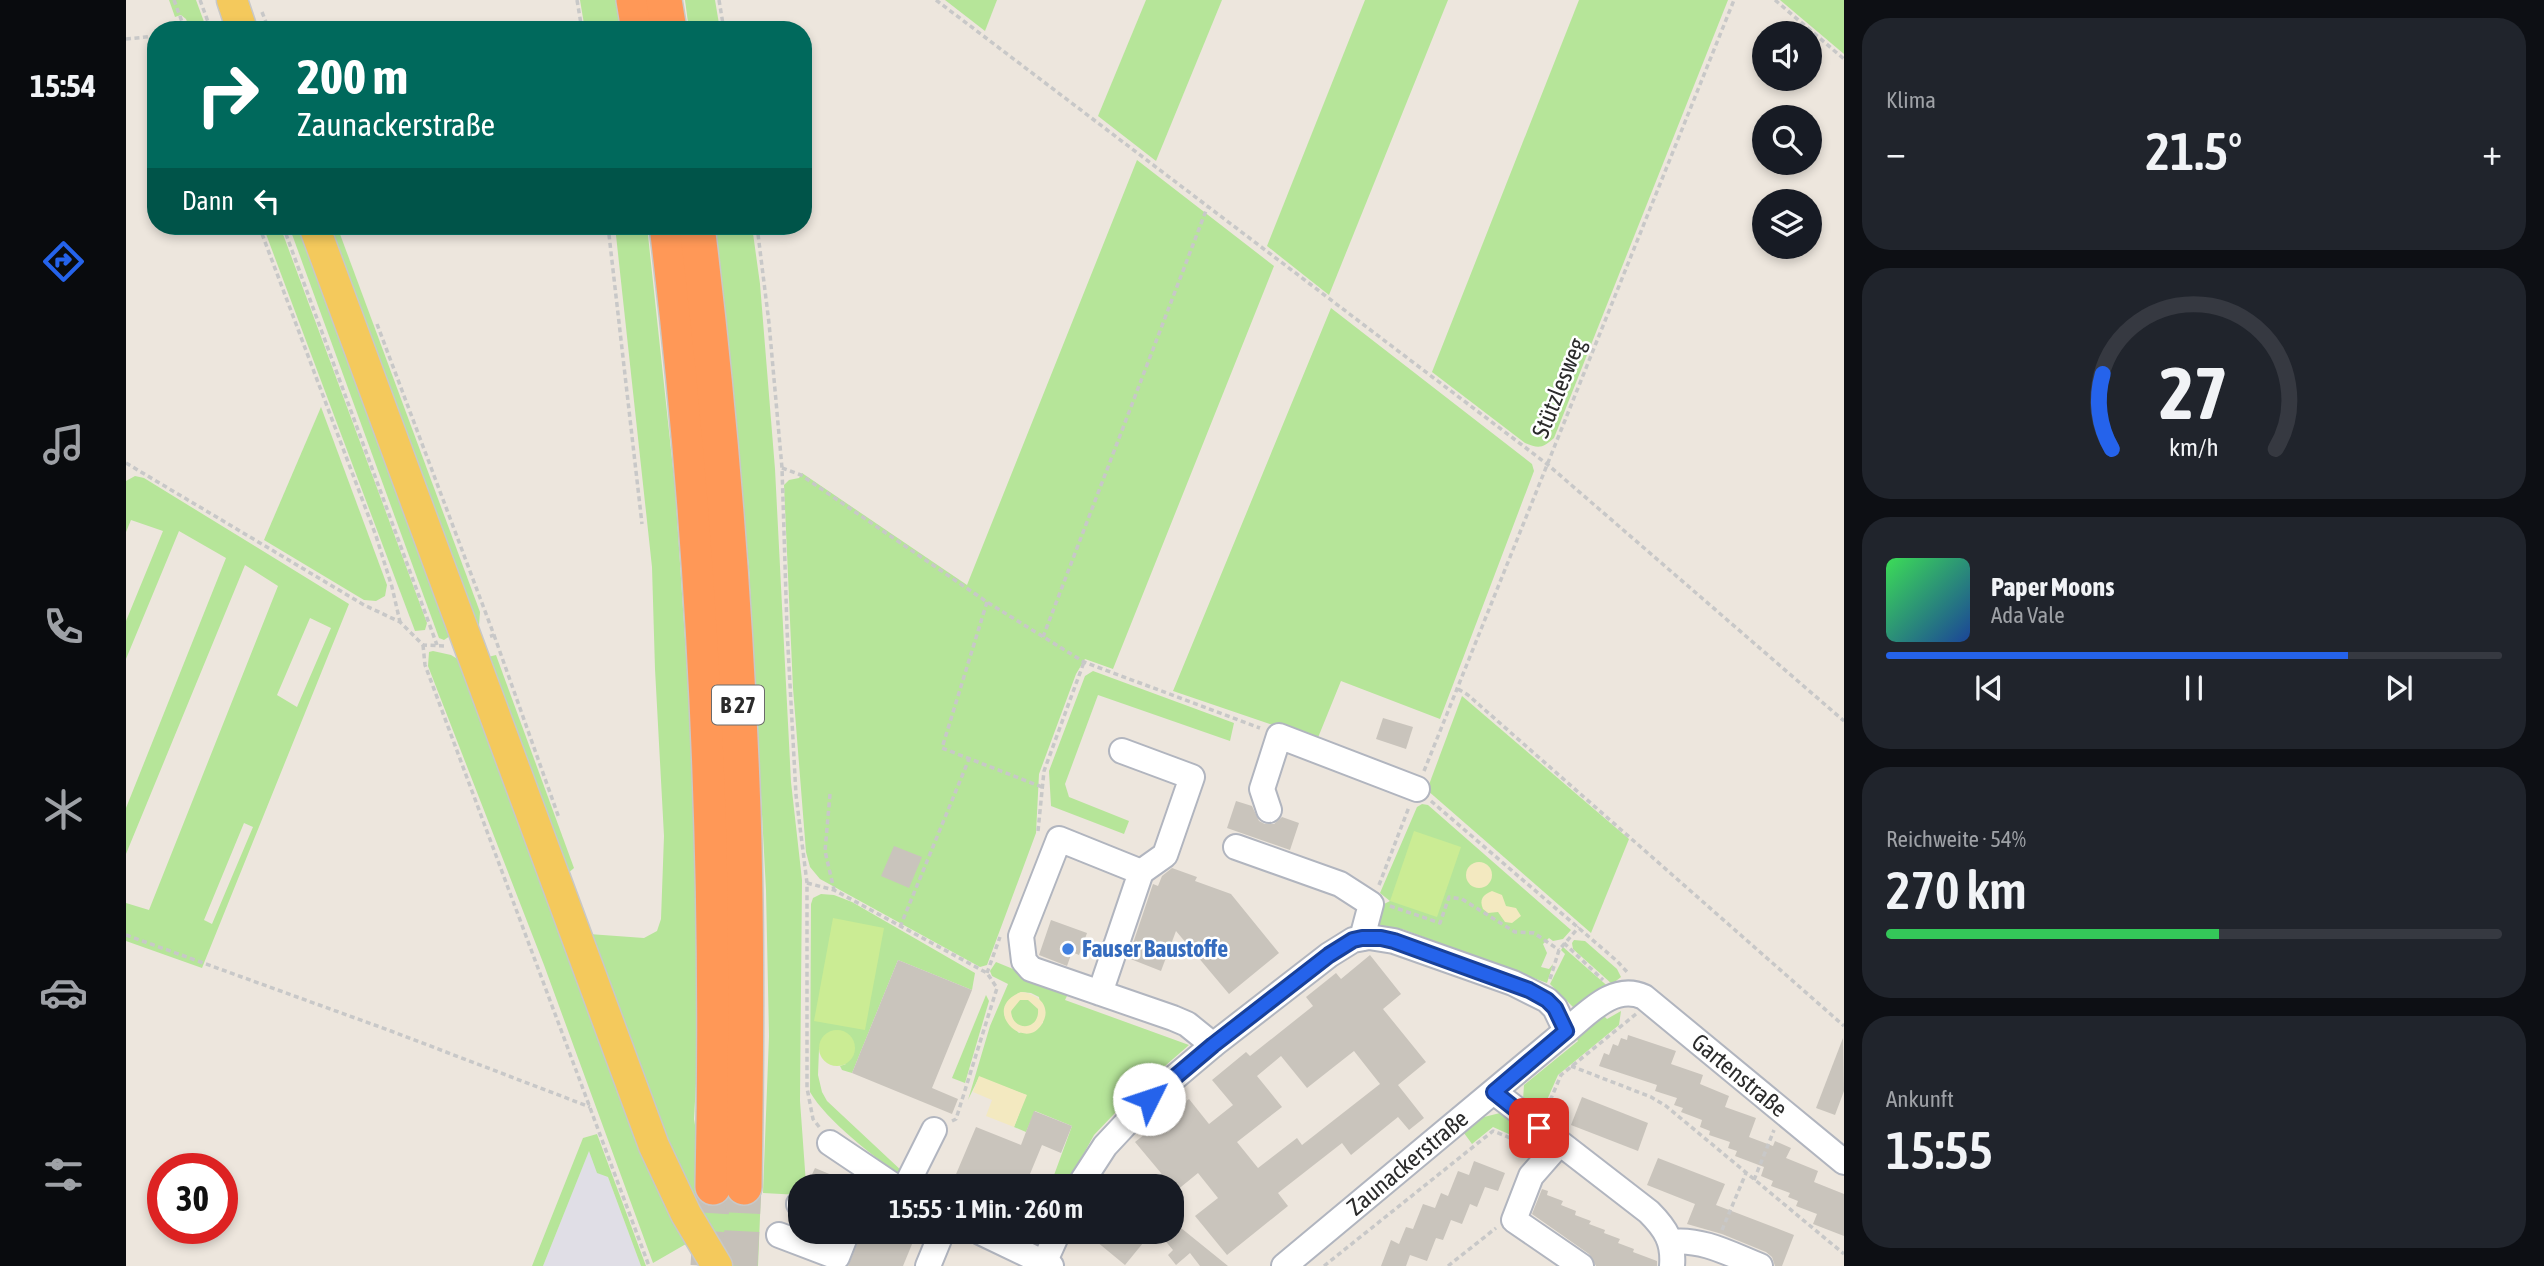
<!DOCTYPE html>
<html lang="de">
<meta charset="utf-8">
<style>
body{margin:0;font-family:"Asap Condensed",sans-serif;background:#20242c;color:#f1f3f6;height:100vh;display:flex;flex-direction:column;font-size:26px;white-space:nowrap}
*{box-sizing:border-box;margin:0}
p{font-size:23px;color:#9ea1a6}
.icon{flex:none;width:38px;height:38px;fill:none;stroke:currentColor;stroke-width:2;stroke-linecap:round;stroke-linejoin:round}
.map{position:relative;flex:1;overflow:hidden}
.sheet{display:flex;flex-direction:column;gap:18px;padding:18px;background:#0d0f14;width:700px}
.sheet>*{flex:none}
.guide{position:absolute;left:21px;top:21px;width:665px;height:214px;border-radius:28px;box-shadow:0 4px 10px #0003;background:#00695c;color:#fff;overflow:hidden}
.fabs{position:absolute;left:1626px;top:21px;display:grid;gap:14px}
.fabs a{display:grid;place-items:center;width:70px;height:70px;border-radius:50%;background:#171b24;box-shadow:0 4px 10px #0003;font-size:35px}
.speed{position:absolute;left:21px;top:1153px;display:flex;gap:14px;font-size:35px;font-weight:700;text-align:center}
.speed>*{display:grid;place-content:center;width:91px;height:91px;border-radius:50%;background:#171b24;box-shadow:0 4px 10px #0003;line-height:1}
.speed .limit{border:10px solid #d22;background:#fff;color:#111}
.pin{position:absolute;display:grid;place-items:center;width:60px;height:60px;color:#fff;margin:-30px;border-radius:14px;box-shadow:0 4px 10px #0006}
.me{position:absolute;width:77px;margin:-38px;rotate:49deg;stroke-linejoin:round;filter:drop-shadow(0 0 5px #0008)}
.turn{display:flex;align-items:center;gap:24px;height:147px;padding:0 35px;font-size:32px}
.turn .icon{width:91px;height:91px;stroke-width:2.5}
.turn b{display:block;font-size:49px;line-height:60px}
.then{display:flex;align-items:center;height:66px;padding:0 35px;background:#0003;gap:14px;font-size:26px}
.big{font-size:52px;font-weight:600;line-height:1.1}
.sheet .tile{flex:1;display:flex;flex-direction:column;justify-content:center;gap:10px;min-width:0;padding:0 24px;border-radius:28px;background:#20242c}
.sheet .dial{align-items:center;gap:0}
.dial svg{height:182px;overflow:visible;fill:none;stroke:#363941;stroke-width:7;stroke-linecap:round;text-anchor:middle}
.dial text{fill:#f1f3f6;stroke:none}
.song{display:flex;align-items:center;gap:21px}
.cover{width:84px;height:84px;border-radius:10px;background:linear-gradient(135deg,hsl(130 70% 55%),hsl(220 70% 35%))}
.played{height:7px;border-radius:4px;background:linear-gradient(90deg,#2563eb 75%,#363941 75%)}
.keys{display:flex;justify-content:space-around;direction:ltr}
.heat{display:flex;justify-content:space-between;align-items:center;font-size:38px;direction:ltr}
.charge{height:10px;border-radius:5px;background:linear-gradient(90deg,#34c759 54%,#363941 0)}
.trip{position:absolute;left:662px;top:1174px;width:396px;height:70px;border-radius:28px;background:#171b24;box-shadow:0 4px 10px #0003;font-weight:600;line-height:70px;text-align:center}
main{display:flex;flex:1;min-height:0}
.tab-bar{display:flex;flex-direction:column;width:126px;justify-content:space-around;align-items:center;background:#090b0e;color:#9ea1a6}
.tab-bar .icon{width:49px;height:49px}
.tab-bar .selected{color:#2563eb}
.tab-bar b{font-size:32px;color:#f1f3f6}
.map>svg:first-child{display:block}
</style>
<main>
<nav class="tab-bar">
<b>15:54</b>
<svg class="icon selected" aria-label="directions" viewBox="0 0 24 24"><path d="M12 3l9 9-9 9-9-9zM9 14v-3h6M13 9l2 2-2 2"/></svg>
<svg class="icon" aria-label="music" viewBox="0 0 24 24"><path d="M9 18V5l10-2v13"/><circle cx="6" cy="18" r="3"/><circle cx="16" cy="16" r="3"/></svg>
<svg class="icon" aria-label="phone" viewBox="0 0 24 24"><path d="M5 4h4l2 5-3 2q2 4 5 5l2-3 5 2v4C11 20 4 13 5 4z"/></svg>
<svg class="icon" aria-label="climate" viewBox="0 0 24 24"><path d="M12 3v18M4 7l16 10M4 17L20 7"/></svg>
<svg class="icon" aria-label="car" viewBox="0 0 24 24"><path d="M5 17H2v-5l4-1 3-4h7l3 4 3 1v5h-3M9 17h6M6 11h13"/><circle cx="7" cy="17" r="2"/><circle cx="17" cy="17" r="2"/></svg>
<svg class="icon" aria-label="filters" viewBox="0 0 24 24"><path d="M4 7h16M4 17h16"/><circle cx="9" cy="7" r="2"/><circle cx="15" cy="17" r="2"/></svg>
</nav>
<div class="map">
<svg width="1718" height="1266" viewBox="0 0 1718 1266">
<rect width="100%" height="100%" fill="#ede6dd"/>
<polygon fill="#e0dee6" points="463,1150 482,1177 515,1266 417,1266"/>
<g fill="#b6e599" fill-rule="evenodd">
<polygon points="43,0 70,0 81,30 64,30 60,19 55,15 49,17"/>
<polygon points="454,0 490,0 495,30 459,30"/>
<polygon points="559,0 589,0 594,30 563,30"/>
<polygon points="819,0 871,0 859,31"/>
<polygon points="1020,0 1096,0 1030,161 972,116"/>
<polygon points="1239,0 1322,0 1203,295 1141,246"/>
<path d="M1453 0H1602L1428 438C1417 448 1413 449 1399 443L1306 372Z"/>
<polygon points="1654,0 1718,0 1718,54"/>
<polygon points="1011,160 1148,266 987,669 959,659 950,674 913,774 910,833 861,965 854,967 694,879 684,867 680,852 667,688 658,485 663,480 673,478 676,473 841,585"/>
<polygon points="137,226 154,226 301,623 299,630 289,631 269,578"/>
<polygon points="163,226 176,226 327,634 318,640 313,638"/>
<polygon points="198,226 211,226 354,612 353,626 349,627"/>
<polygon points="489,226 521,226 549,487 571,822 573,1029 568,1119 574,1155 573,1191 635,1192 632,1266 607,1266 556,1182 463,934 518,938 531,931 535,919 538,836 529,669 526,567"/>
<polygon points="588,226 626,226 634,284 649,469 665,782 676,880 674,1101 680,1184 679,1186 674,1186 674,1195 637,1193 643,1036 640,890 623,568"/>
<polygon points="1205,308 1406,464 1408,471 1314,719 1215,681 1191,740 1047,691"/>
<polygon points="195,407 261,585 259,596 250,601 238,600 138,540"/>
<path d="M9 476 18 478 223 604 76 968 0 941V903L23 910 152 586 119 565 0 854V808L100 558 53 531 0 659V621L37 531 5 520 0 532V481ZM184 618 205 628 171 707 151 695ZM118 823 127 827 86 924 78 920Z"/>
<polygon points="307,651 325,655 338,663 537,1196 560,1244 527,1263 418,965 302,666 303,652"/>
<polygon points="370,655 448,868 440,875 362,657"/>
<polygon points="967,671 1108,723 1104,741 972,695 939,784 943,797 1003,821 998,834 925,806 923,771 959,676"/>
<polygon points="1336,696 1503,839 1465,933 1301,790"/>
<polygon points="1296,804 1302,805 1445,930 1437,939 1427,941 1423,938 1417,944 1421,953 1415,967 1423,969 1427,964 1421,983 1276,929 1249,927 1254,906 1264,901 1254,893 1291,807"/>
<path d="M695 894 708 895 726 902 849 973 846 990 772 960 726 1073 716 1070 714 1066 720 1064 693 1049 692 1075 696 1092 701 1101 778 1173 776 1176C749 1158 700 1120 684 1092L685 904 687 898Z"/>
<polygon points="1448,940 1459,941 1491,969 1495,977 1486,984 1447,949 1446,943"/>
<polygon points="1437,947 1486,990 1448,1008 1424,984 1439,954 1435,950"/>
<path d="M870 962 943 992 939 1000 1063 1045 1008 1093 968 1135 940 1186H924L946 1126 909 1111 900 1132 888 1127 900 1095 853 1077 842 1100 864 1026 882 984 866 976 864 971ZM895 992 905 993 913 997 917 1023 893 1033C873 1015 873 1008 895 992Z"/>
<polygon points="860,995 863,1001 839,1083 826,1078"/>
<circle cx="899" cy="1013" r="14"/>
<polygon points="1495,1011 1493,1025 1432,1075 1414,1116 1397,1100 1398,1085 1452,1041 1449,1037 1477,1015 1481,1019"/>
<polygon points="1374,1113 1381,1114 1411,1137 1405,1144 1367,1127 1346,1144 1338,1133 1358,1117"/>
<polygon points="471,1134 520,1266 515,1266 482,1177 471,1173 463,1151 417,1266 406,1266 457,1138"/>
</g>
<g fill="#f3e9c0" fill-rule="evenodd">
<circle cx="1353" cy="875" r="13"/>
<path d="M1366 891 1376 895 1380 906 1390 908 1395 916 1386 923 1379 922 1372 912 1362 913 1357 909C1353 899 1357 895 1366 891Z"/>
<path d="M895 992C910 993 926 1005 917 1022 901 1055 852 1009 895 992ZM894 1000H902L912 1009C914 1031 886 1032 885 1011Z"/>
<polygon points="853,1076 901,1095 888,1127 860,1116 866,1100 847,1092"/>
</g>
<g fill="#cbec94">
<polygon points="1288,831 1335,847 1311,917 1264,901"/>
<polygon points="707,918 758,928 739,1030 688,1021"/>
<circle cx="711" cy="1048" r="18"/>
</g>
<g fill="#c9c4bc" fill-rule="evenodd">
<polygon points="1257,718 1287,727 1280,749 1250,739"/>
<polygon points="1110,801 1126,806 1133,821 1139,824 1148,824 1156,817 1173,823 1164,850 1101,828"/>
<polygon points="768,846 796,857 783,888 755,876"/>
<polygon points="1046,868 1071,877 1069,881 1105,894 1153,953 1103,994 1050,931 1035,971 1002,958 1027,884 1032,886 1036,876"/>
<polygon points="925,920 961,933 953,955 946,952 941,966 913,955"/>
<path d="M1244 955 1275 994 1257 1009 1300 1062 1272 1085 1298 1118 1283 1130 1272 1117 1225 1155 1216 1143 1152 1193 1162 1206 1101 1255 1069 1216 1092 1198 1072 1173 1050 1191 1009 1142 1063 1099 1083 1124 1107 1105 1086 1080 1120 1052 1124 1056 1187 1006 1180 997 1210 973 1215 979ZM1228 1051 1254 1084 1176 1145 1171 1138 1132 1168 1111 1142 1156 1107 1131 1076 1155 1056 1181 1088Z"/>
<polygon points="772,960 846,990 806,1088 832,1099 826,1114 726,1073"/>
<polygon points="1502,1035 1550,1051 1545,1064 1577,1075 1574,1084 1603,1096 1599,1107 1630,1118 1623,1137 1647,1146 1649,1141 1665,1148 1660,1158 1692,1171 1688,1182 1718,1194 1718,1236 1687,1224 1691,1214 1670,1206 1672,1201 1662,1197 1664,1193 1645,1186 1647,1181 1635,1176 1638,1167 1609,1156 1611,1151 1602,1148 1604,1142 1583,1135 1584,1131 1574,1127 1576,1120 1555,1112 1557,1108 1548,1105 1551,1098 1529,1091 1531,1085 1473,1066 1478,1053 1483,1055 1487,1044 1492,1046 1495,1038 1501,1040"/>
<polygon points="1717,1038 1718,1091 1709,1115 1690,1108"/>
<polygon points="1456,1097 1522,1123 1512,1151 1445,1125"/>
<polygon points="908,1111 946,1126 935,1153 916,1145 899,1186 825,1186 850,1127 895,1145"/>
<polygon points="1532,1158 1599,1184 1590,1205 1668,1235 1656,1266 1649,1266 1646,1257 1640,1252 1596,1234 1561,1224 1569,1204 1521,1185"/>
<polygon points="1348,1161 1379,1173 1372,1191 1359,1187 1351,1207 1344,1204 1336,1224 1325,1220 1317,1240 1310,1238 1301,1261 1284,1255 1280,1266 1255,1266 1265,1240 1273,1244 1280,1227 1287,1229 1297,1204 1309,1208 1315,1193 1322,1196 1332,1171 1343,1175"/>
<polygon points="689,1168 732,1186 690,1186 682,1183"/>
<polygon points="1416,1189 1422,1191 1421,1195 1437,1201 1435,1205 1450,1211 1449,1215 1465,1221 1463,1224 1479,1230 1478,1233 1494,1239 1492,1243 1508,1249 1507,1252 1531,1261 1531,1266 1470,1266 1463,1254 1406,1214"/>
<polygon points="1055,1228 1102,1266 1074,1266 1064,1253 1050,1265 1042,1255 1047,1250 1032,1232 1049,1232"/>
<polygon points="736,1232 791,1232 777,1266 722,1266"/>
<polygon points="959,1232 1026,1232 999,1265"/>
</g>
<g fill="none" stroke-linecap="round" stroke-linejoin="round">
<g stroke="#c6c1b9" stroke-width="35" stroke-dasharray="35 18" stroke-linecap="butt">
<polyline points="582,1266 587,1187"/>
<polyline points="614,1266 618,1187"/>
</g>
<g stroke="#b1b5bf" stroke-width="28">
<g id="minor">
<polyline points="996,751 1066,777 1039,855 1015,872"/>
<polyline points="1143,810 1136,789 1153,736 1291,789"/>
<polyline points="1110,847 1214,884 1245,904 1236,938"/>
<polyline points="974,993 1015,872 933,839 895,936 898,961 905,969 1047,1018 1061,1024 1087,1045"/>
<path d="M1368 1092 1523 1212C1540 1229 1548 1242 1546 1266"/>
<polyline points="704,1143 768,1186"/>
<polyline points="1433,1144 1405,1176 1388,1220 1455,1266"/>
<polyline points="780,1186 808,1130"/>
<polyline points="953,1186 979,1146 1023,1099 1087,1045 1203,955 1227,940 1243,937 1268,941 1387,983 1421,1000 1429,1008 1440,1031"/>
<polyline points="673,1204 674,1204"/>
<polyline points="854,1232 925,1266"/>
<polyline points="653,1235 711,1257 721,1232"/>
<path d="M1545 1242C1576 1238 1606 1255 1634 1266"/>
<polyline points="918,1263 932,1232"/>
<polyline points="802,1266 816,1232"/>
<path id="s1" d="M1158 1266 1440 1031C1462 1013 1488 983 1518 997L1718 1162"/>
</g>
</g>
<g stroke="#c8c8c8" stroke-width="33">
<g id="major">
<polyline points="106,0 116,30"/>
<polyline points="188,226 528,1146 560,1214 591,1266"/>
</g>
</g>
<g stroke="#c8c8c8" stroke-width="38">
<g id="highway">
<polyline points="508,0 513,30"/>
<polyline points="538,0 543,30"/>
<path d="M541 226C580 545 594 866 587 1187"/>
<path d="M571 226C595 420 610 615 617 811 621 936 620 1062 618 1187"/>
</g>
</g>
<g stroke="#c8c8c8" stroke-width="3.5" stroke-dasharray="5 3.5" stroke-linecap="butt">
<polyline points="48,0 59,30"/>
<polyline points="74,0 85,30"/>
<polyline points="451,0 456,30"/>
<polyline points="593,0 598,30"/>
<polyline points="810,0 1421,464 1718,721"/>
<polyline points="1649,0 1718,59"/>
<polyline points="136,12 143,30"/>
<polyline points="0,39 30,36"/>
<polyline points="133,226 250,536 266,587 274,622"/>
<polyline points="157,226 311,645"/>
<polyline points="482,226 516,524"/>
<polyline points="631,226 643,323 656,468 661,629 670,795 681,883 681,1088 687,1119 694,1128"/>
<polyline points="251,324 368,635 362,637"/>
<polyline points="0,463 238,605 274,622 297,645 320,646"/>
<polyline points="656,468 675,475 861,602 958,662 1134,728"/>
<polyline points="861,602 816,748 916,787"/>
<polyline points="368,635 433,818"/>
<polyline points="917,637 1081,208"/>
<polyline points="297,645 299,665 523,1266"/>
<polyline points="1332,689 1342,695 1718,1026"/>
<polyline points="1298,771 1608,0"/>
<polyline points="704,794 699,851 708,890"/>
<polyline points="1305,801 1491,961 1502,973"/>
<polyline points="912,831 918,771 958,662"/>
<polyline points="681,883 708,890 861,973 871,988 830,1119 826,1121"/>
<polyline points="1253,885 1283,807"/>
<polyline points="1264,906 1314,923 1323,897 1336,899 1389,932 1408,933 1433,950"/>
<polyline points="774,927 843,759"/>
<polyline points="0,935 265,1031 464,1107"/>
<polyline points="1438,943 1477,980"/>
<polyline points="861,973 874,937"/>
<polyline points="1424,979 1433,950 1453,927"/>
<polyline points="1445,1066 1525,1097 1540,1106 1718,1254"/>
<polyline points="1421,1108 1435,1075 1510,1014"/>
<polyline points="1628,1180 1648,1130"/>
<polyline points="1596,1230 1620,1173"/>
<polyline points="1198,1266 1367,1131 1402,1145"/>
<polyline points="1322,1266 1370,1228"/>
</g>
<use href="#minor" stroke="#fff" stroke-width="24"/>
<use href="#major" stroke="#f4c95c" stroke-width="30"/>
<use href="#highway" stroke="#ff9857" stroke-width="35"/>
</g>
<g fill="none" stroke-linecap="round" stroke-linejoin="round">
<g stroke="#184099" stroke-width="18">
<polyline id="route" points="1023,1099 1087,1045 1203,955 1227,940 1236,938 1255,938 1268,941 1403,990 1421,1000 1429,1008 1440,1031 1368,1092 1413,1128"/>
</g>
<use href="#route" stroke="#2563eb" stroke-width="12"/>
</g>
<circle fill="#3f7fe0" stroke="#fff" stroke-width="2.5" cx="942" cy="949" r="7"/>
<g text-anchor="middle" stroke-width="5" stroke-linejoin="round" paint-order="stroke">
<rect fill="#fff" stroke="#6b6b6b" stroke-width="2" x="586" y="685.5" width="52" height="39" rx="5"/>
<g font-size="23" font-weight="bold" fill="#2b2b2b">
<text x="612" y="713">B 27</text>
</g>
<g font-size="24" fill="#2b2b2b" stroke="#fff">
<text transform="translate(1433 388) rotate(-68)" y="8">Stützlesweg</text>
<text dy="8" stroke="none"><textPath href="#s1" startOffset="581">Gartenstraße</textPath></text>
<text dy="8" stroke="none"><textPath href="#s1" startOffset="161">Zaunackerstraße</textPath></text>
</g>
<g font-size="24" font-weight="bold" fill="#366cbe" stroke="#fff" text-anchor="start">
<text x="956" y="957">Fauser Baustoffe</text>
</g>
</g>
</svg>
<div class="fabs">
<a><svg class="icon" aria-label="sound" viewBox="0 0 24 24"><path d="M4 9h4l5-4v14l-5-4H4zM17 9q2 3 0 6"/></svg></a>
<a><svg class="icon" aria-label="search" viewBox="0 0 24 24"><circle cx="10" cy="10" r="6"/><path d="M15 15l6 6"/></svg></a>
<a><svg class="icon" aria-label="layers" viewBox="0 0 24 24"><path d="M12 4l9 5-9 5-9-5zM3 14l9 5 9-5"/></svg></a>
</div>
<div class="speed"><div class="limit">30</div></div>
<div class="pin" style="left:1413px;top:1128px;background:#d93025"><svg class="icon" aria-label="arrive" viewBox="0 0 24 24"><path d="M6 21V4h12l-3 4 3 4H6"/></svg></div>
<svg class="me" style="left:1023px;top:1099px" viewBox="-20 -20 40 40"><circle r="19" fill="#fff"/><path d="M0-13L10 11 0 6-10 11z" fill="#2563eb"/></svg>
<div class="trip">15:55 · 1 Min. · 260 m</div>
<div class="guide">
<div class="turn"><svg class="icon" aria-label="right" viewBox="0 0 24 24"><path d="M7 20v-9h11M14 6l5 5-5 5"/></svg><div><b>200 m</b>Zaunackerstraße</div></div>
<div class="then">Dann<svg class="icon" aria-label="left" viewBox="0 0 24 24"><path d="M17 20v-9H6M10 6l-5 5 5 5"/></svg></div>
</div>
</div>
<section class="sheet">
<div class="tile"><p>Klima</p>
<div class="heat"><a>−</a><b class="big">21.5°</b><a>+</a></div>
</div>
<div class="tile dial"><svg viewBox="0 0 100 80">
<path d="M14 69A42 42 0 1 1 86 69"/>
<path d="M14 69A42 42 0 0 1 10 36" stroke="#2563eb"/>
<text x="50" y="56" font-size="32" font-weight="700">27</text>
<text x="50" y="72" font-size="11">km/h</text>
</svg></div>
<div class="tile">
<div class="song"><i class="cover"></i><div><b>Paper Moons</b><p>Ada Vale</p></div></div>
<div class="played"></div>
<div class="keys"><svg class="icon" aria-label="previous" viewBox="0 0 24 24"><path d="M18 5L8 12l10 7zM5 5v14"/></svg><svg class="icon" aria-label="pause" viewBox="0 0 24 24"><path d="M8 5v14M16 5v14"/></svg><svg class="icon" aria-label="next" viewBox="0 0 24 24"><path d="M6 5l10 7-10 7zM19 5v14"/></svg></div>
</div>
<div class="tile"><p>Reichweite · 54%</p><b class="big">270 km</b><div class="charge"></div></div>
<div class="tile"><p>Ankunft</p><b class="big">15:55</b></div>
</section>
</main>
